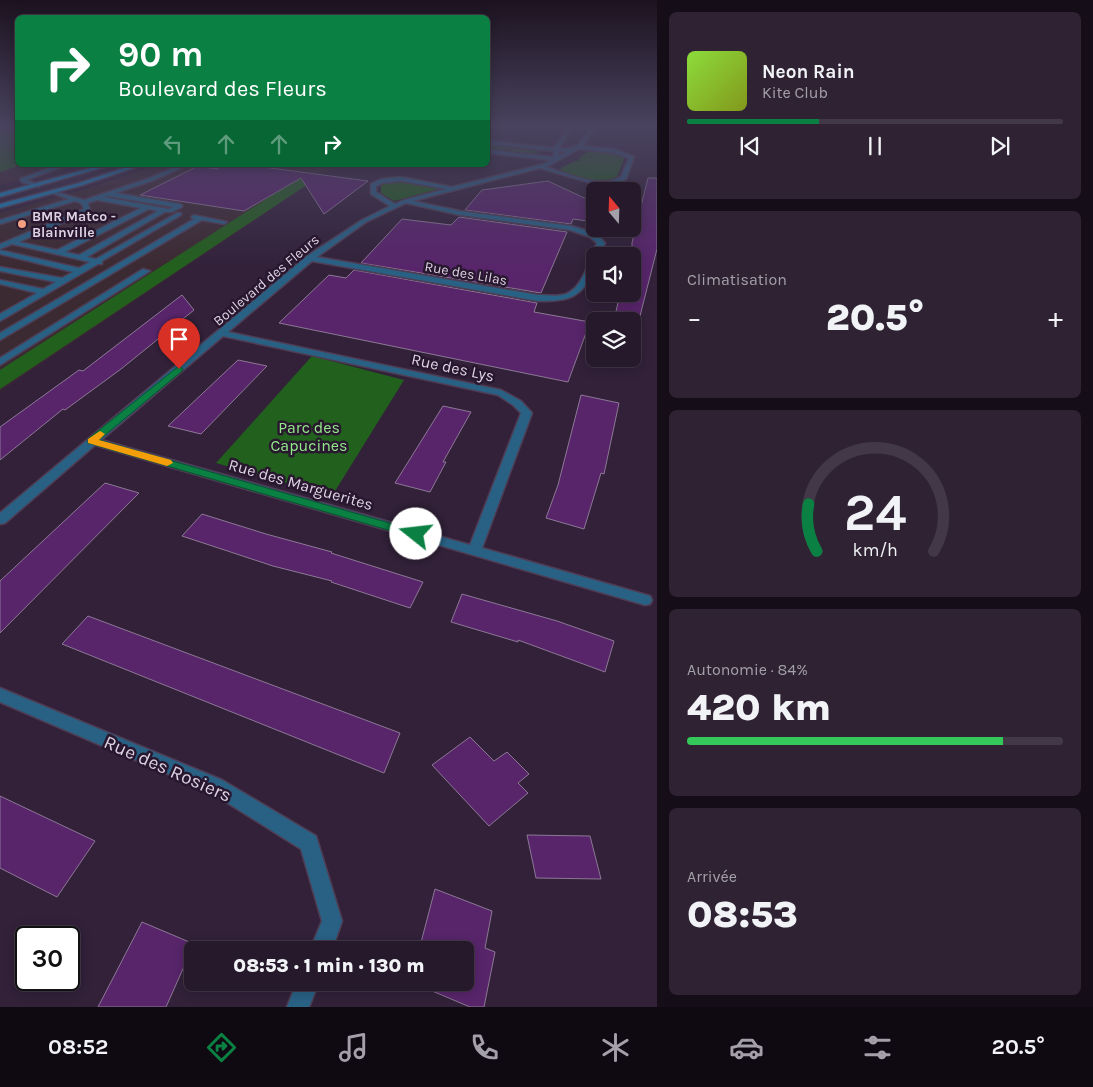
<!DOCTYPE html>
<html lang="fr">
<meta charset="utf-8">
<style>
body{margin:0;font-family:Karla,sans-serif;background:#2e2233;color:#f1f3f6;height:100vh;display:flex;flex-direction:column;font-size:19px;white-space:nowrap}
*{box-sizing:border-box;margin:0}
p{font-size:16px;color:#a4a0a9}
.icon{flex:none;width:28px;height:28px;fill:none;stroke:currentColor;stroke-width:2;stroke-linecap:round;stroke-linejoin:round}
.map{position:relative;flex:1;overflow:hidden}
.details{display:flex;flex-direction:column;gap:12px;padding:12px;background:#150e18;width:436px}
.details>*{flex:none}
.hud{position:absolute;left:15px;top:15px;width:475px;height:152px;border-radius:8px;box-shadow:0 2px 12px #0003,0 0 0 1px #423847;background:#0b8043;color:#fff;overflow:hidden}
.needle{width:32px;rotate:341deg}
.controls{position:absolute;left:586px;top:182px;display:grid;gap:10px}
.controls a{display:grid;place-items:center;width:55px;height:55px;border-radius:8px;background:#26192b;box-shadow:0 2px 12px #0003,0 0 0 1px #423847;font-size:25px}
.speed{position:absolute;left:15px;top:926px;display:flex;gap:10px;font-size:25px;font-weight:700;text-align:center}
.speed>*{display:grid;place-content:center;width:65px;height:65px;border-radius:50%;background:#26192b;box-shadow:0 2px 12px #0003,0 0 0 1px #423847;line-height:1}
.speed .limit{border:2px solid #111;border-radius:8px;background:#fff;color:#111}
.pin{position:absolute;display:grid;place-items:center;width:42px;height:42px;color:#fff;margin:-51px -21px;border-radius:50% 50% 50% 0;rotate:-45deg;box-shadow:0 0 5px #0007}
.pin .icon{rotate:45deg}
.me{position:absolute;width:55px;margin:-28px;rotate:286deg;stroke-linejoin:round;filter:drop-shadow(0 0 4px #0008)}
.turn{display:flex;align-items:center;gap:18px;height:105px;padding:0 20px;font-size:22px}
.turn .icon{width:65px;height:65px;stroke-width:2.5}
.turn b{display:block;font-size:35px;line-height:42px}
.lanes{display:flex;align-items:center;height:48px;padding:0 20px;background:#0003;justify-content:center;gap:25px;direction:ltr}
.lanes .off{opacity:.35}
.big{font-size:38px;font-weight:800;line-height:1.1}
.details .card{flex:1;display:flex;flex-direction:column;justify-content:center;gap:8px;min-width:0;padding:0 18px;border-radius:8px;background:#2e2233}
.details .dial{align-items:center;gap:0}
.dial svg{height:130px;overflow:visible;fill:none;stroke:#423847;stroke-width:7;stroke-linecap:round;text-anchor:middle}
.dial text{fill:#f1f3f6;stroke:none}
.song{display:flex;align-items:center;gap:15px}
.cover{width:60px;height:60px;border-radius:8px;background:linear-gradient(135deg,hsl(90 70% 55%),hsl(70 70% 35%))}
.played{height:5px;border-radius:2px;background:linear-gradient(90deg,#0b8043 35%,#423847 35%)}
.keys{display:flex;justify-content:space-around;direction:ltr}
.heat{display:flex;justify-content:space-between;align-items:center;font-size:28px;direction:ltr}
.charge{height:8px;border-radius:4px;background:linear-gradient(90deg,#34c759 84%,#423847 0)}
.trip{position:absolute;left:184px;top:941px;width:290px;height:50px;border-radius:8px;background:#26192b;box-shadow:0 2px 12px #0003,0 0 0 1px #423847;font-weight:800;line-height:50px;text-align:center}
.tabs{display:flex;height:80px;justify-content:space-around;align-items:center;background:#0f0a11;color:#a4a0a9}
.tabs .icon{width:35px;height:35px}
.tabs .active{color:#0b8043}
.tabs b{font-size:22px;color:#f1f3f6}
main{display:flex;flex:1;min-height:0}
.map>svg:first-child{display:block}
</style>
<main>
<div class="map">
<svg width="657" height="1007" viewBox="0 0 657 1007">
<rect width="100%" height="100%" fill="#322139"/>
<g fill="#3c2a32">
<polygon points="18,165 82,165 0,185 0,169"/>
<polygon points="157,165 337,165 0,391 0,213 86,189"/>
</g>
<g fill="#22601d">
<polygon points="0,127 17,127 18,165 21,165 0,172"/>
<polygon points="488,144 508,146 507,148 532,149 540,152 530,154 510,152 511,150 504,149 502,151 488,149"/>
<path d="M588 151 615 153 625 156 617 177C602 185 575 178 561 170V168L575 161 582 160 578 159Z"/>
<polygon points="299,178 314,180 0,389 0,370"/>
<polygon points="402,181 439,189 394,201 381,193 381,186 387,182"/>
<polygon points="312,356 404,380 332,496 216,463"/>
</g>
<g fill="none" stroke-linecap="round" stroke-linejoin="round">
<rect fill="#444a53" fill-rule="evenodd" x="0" y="129" width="18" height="2"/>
</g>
<g fill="#58256b" stroke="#8c7895">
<polygon points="223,165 248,165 368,181 324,214 301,178 244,211 140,195 198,166 217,169"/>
<polygon points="648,178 657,178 657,249 638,324 632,323 632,321 614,320 620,294 632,294 632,243"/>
<polygon points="548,181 595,203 595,222 573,219 571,224 465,210 482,190"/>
<polygon points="459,217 567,232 541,293 361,263 402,219 451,225"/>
<polygon points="354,270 537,303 534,312 590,322 568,382 279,323 329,275 346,278"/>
<polygon points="182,295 194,310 121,369 65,410 63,409 0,460 0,427 79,370 83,371"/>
<polygon points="238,360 267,366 201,434 168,426"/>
<polygon points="581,395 619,403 604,474 601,473 584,529 546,518 558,485"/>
<polygon points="443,406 471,412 443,462 446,462 430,492 395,483"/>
<polygon points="105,483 139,493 0,633 0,581"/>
<polygon points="202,514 266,534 332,552 331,553 423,582 410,608 331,582 332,581 273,566 182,536"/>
<polygon points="462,594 557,621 614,641 605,672 518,640 518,642 451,622"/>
<polygon points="88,616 400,733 384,773 62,644"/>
<polygon points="470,737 494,761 507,752 529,774 518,783 528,793 489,826 432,765"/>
<polygon points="0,796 95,841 57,897 0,868"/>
<polygon points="527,835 590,836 601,879 536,878"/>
<polygon points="435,889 492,911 485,948 495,952 484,1007 470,1007 411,982 465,982 465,950 419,950"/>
<polygon points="142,922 194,944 166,1007 98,1007"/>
</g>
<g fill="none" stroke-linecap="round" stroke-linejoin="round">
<g stroke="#4e3d54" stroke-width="3">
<g id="service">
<polygon points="565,127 593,129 591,130"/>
<polygon points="58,165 67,165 26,180 39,185 39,187 22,182 20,179"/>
<path d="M180 165H188L154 180 116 193 180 204 182 205V207L172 212H165L87 257 96 259 177 213H181V215L102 261V264H98L0 321V314L37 293 0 284V280L43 289 56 282 0 271V267L62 278 73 272 0 254V250L79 268 90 262 12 244 0 249V244L84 209 81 203 75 201 0 224V220L69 199 52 193V191L84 200 150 178ZM108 196 173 207 169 209 104 197ZM97 200 141 208 57 250 19 242 90 211 88 203ZM149 209 158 211 79 255 65 252Z"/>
<polygon points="287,165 303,165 300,167"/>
<polygon points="194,215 227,222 224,224 202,220 0,340 0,333 194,219 191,217"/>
<polygon points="143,269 150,271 0,365 0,358"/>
</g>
</g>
<g stroke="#4e3d54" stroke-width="3">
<g id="minor">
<path d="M569 127H573L559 148C579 150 580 143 591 127H595L583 146 614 149 634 157 626 179 616 184H595L540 168 413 201 460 211 571 226 596 233 605 243 599 256H595C595 265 593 271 589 279 578 301 560 301 538 301L312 261 228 332 501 390 521 401 532 413 482 548 650 596 652 600 650 604 645 605 95 445 5 523 0 524V513L307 256 362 220 390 206 371 194V184L381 179 401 177 452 187 544 164 551 160 488 153V150L553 157 554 151 488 144V141L554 148ZM579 149 614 153 629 158 621 177C598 189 569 174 546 167ZM559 151 566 152 559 156ZM401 181 446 189 404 200 395 204 376 192V186L383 183ZM406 203 460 215 570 230 590 237 597 243C590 258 583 288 566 294 558 297 547 295 538 295L317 257 366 222ZM223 336 498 395 513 405 521 413 470 545 101 440Z"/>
<polygon points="0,688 222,780 316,836 342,921 332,950 310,950 322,921 301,849 210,792 0,702"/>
<polygon points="297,982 319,982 309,1007 287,1007"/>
</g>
</g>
<g stroke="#4e3d54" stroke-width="3">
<g id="secondary">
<polygon points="102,165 111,165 0,197 0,193"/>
<polygon points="133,165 142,165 83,185 0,208 0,204 79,183"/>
</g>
</g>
<use href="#service" fill="#296185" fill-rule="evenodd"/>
<use href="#minor" fill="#296185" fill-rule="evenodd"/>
<use href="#secondary" fill="#157fb9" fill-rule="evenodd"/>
</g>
<linearGradient id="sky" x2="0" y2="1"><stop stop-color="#1c121f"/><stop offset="0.47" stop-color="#49435f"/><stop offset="1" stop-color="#49435f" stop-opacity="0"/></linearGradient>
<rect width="657" height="268" fill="url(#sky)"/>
<polygon fill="#0b8043" stroke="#07532c" points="179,366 183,369 182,371 99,440 421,532 422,534 421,537 412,537 88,443 88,439"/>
<polygon fill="#f59e0b" points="100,431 105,434 99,440 171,460 173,463 167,466 88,443 88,439"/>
<circle fill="#f39f82" stroke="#28172f" stroke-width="2" cx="22" cy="224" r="5"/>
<g text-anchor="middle" stroke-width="5" stroke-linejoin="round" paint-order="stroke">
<g font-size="14" font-weight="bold" fill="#ded3e3" stroke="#28172f" text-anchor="start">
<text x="32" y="221">BMR Matco -<tspan x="32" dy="16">Blainville</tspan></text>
</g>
<g font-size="14" fill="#ded3e3" stroke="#28172f">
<text transform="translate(466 273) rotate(10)" y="5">Rue des Lilas</text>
<text transform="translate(266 280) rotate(-40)" y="5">Boulevard des Fleurs</text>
</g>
<g font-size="16" fill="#ded3e3" stroke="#28172f">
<text transform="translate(453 367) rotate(12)" y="6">Rue des Lys</text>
<text transform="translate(301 484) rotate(16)" y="6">Rue des Marguerites</text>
</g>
<g font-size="16" fill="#93ea8a" stroke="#28172f">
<text x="309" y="433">Parc des<tspan x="309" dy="18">Capucines</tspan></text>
</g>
<g font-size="19" fill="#ded3e3" stroke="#28172f">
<text transform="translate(168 768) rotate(24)" y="7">Rue des Rosiers</text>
</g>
</g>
</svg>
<div class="controls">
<a><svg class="needle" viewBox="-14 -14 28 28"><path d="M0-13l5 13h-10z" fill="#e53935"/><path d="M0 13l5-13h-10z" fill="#a4a0a9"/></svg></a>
<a><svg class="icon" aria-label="sound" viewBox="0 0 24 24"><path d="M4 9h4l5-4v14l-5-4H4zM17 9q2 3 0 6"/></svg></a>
<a><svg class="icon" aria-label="layers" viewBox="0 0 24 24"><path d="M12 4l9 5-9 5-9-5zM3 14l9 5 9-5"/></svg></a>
</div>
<div class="speed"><div class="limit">30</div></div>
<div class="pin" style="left:179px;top:369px;background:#d93025"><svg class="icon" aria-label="arrive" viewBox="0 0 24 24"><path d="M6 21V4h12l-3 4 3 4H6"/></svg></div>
<svg class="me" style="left:416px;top:534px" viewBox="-20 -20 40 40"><circle r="19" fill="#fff"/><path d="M0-13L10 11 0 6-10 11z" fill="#0b8043"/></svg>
<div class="trip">08:53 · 1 min · 130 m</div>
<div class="hud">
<div class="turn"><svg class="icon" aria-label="right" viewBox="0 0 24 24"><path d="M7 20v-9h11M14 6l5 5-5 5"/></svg><div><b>90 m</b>Boulevard des Fleurs</div></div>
<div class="lanes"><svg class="icon off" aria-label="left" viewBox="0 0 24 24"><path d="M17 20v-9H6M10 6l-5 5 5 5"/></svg><svg class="icon off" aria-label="ahead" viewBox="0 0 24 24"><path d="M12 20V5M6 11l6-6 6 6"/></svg><svg class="icon off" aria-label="ahead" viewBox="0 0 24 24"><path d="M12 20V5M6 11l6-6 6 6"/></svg><svg class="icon" aria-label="right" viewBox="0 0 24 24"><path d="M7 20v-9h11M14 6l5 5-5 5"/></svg></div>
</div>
</div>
<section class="details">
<div class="card">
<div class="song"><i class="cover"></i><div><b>Neon Rain</b><p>Kite Club</p></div></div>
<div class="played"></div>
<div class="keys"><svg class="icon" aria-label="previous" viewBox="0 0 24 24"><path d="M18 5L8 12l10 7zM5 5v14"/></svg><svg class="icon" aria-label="pause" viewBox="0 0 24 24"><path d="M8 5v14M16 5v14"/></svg><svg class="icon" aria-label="next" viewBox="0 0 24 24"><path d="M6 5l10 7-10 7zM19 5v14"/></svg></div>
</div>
<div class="card"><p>Climatisation</p>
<div class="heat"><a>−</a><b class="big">20.5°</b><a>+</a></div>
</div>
<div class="card dial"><svg viewBox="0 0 100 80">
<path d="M14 69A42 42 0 1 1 86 69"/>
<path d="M14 69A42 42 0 0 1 9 40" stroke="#0b8043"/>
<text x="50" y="56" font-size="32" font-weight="700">24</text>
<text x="50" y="72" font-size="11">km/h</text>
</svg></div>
<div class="card"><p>Autonomie · 84%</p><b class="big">420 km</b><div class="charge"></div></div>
<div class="card"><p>Arrivée</p><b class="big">08:53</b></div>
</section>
</main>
<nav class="tabs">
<b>08:52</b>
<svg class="icon active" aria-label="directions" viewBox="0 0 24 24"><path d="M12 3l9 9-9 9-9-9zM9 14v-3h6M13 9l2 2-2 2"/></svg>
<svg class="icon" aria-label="music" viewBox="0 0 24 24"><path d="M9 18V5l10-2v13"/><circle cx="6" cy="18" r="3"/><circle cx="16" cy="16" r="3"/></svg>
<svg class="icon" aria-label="phone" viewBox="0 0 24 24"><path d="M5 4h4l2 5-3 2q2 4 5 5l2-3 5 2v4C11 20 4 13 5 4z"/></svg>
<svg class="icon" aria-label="climate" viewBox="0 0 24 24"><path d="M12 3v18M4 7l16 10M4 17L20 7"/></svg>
<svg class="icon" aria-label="car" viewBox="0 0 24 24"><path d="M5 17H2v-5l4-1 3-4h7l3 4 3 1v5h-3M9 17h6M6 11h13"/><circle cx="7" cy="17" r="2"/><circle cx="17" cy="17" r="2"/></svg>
<svg class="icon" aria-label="filters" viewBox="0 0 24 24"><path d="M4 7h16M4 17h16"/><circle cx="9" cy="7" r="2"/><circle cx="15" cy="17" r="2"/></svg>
<b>20.5°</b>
</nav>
